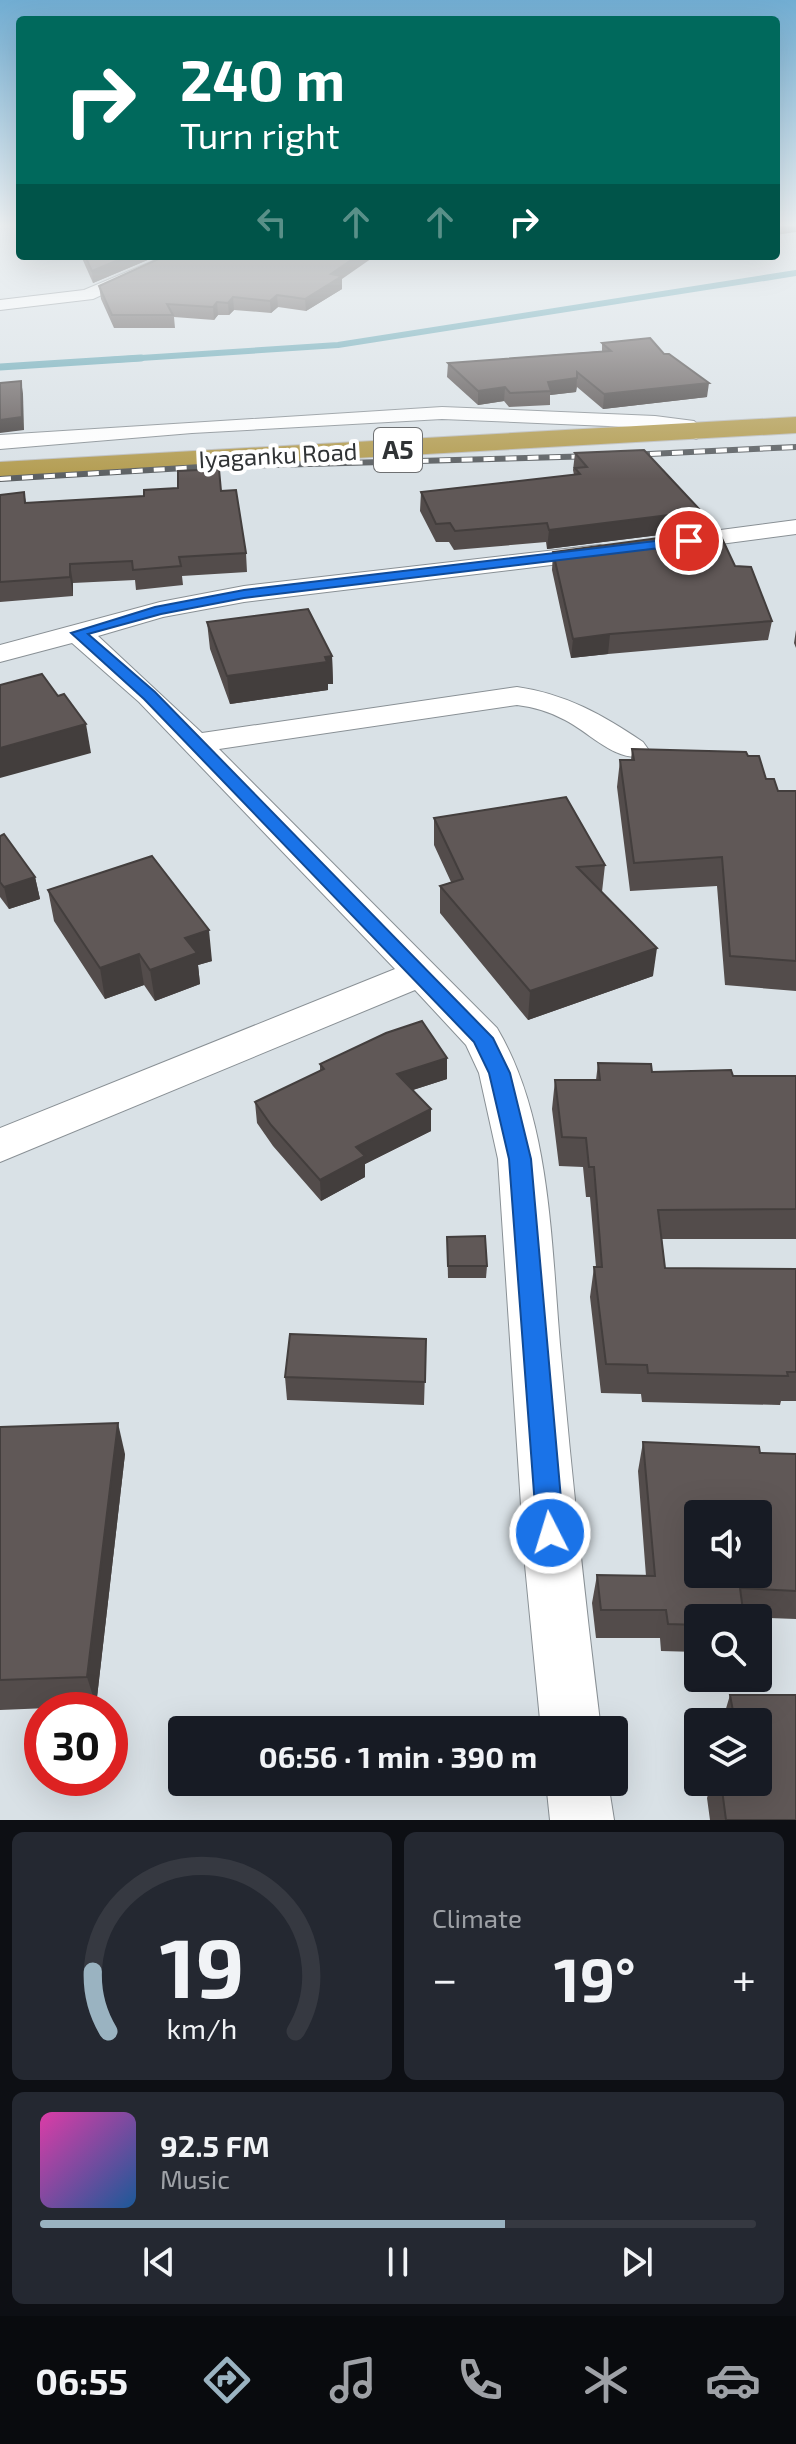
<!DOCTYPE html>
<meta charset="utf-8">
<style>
body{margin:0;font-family:"Exo 2",sans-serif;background:#242831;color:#f1f3f6;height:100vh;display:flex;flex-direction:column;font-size:30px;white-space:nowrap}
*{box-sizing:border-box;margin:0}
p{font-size:26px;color:#9ea1a6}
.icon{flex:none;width:44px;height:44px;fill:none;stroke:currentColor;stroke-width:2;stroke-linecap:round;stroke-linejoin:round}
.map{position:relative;height:1820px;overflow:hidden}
.sheet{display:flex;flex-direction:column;gap:12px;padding:12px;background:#0d0f14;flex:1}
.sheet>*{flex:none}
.hud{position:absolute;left:16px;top:16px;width:764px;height:244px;border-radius:8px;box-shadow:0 8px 32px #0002;background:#00695c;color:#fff;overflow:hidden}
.tools{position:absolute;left:684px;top:1500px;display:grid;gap:16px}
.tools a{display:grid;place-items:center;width:88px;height:88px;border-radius:8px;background:#171b24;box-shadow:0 8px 32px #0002;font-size:40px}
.speed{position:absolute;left:24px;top:1692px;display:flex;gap:16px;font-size:40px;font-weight:700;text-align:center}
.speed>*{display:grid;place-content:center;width:104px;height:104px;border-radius:50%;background:#171b24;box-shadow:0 8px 32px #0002;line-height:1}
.speed .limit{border:12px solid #d22;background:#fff;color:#111}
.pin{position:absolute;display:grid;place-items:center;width:68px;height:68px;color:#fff;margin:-34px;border:4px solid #fff;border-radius:50%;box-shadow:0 2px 8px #0007}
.me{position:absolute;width:88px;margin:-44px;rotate:355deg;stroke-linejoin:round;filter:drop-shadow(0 0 6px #0008)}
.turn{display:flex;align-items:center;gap:28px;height:168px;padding:0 32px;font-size:36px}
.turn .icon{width:104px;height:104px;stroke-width:2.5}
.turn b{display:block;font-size:56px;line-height:68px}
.lanes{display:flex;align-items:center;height:76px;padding:0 32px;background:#0003;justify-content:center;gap:40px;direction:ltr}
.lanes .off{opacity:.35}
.big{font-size:60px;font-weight:700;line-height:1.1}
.sheet .tile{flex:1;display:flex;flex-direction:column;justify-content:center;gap:12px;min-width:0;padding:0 28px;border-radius:12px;background:#242831}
.sheet .dial{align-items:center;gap:0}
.dial svg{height:208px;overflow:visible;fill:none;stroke:#363941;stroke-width:7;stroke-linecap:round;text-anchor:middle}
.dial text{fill:#f1f3f6;stroke:none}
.song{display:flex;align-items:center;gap:24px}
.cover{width:96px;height:96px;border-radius:12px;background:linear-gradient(135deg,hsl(320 70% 55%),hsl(210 70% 35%))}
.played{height:8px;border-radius:4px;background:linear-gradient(90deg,#9ab3c1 65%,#363941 65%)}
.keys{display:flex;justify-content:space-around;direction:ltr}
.heat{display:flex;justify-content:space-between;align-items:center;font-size:44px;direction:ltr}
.sheet .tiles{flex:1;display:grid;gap:12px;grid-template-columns:1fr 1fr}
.tile:last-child{grid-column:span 2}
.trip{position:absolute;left:168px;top:1716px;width:460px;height:80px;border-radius:8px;background:#171b24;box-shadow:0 8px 32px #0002;font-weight:700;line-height:80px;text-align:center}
.tab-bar{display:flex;height:128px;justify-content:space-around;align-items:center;background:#090b0e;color:#9ea1a6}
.tab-bar .icon{width:56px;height:56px}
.tab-bar .on{color:#9ab3c1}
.tab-bar b{font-size:36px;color:#f1f3f6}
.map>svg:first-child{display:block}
</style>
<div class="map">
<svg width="796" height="1820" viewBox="0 0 796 1820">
<rect width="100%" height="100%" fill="#d9e1e6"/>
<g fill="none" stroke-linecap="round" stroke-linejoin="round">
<polyline stroke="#5ea2b0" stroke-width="6" points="110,360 338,345 796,273"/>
<polyline stroke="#5ea2b0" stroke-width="7" points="0,367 141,358"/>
<g stroke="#899095" stroke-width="2">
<g id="minor">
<polygon points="165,256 187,256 93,299 0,310 0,300 84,290"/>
<polygon points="442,407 655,416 694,421 707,433 696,439 680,432 655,428 442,419 192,433 0,449 0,435"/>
<polygon points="796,520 796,534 675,550 666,548 663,543 666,538 675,536"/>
<path d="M600 545 609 548 613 553 609 558 244 602 163 617 98 636 202 733 517 687C566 694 603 715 643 742L648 749 643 756C615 762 589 732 565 720 550 712 534 707 517 705L219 749 497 1028C554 1124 551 1258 562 1366 573 1488 586 1609 601 1730H541L525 1565 498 1159 479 1073 466 1045 415 990 0 1162V1128L395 969 139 702 72 643 0 662V645L160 602 244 586Z"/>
<polygon points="546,1782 608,1782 614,1820 550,1820"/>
</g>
</g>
<g stroke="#bdbebe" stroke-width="2">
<polygon id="trunk" points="796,417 796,433 0,478 0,462"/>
</g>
<use href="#minor" fill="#fff" fill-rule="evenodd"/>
<use href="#trunk" fill="#b39c50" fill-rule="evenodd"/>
<g stroke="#5b5f62" stroke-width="6">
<g id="rail">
<polyline points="628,455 796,447"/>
<polyline points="0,479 201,467 596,456"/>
</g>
</g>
<use href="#rail" stroke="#fff" stroke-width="4" stroke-dasharray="11" stroke-linecap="butt"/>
</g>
<g fill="#534c4b">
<polygon points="81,256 157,256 93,283"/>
<polygon points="342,279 342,289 306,311 278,307 271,313 234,310 229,315 218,315 214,320 174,317 175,328 114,328 101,299 99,286"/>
<polygon points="602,343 664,354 707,397 603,409 577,387 576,392 550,395 550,405 509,407 504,401 478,405 447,377 448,363 602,351"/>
<polygon points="575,453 699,530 547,549 546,542 454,550 449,542 436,542 420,511 421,492 574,475 573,470"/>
<polygon points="221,491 246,553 247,572 182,576 183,585 136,590 135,580 73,583 73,596 0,602 0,495 24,492 26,503"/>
<polygon points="553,552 735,566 772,621 768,640 608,654 571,658 552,570"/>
<polygon points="207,622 332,656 333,684 328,684 328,690 230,704 210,649"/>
<polygon points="796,630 796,648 794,643"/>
<polygon points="632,749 748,756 766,779 778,791 796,791 796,991 725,985 717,886 630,891 617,787 620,760 631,760"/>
<polygon points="434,818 605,865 602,892 653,976 528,1020 440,913 440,886 451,882 434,845"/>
<polygon points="0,836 35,877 40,899 9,909 0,897"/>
<polygon points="48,890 212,961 198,965 200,984 155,1001 144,985 105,999 54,921"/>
<polygon points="447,1058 447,1079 413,1090 431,1131 365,1164 365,1177 321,1201 273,1146 257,1123 255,1102 320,1071 320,1064"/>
<polygon points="598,1063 652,1072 733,1076 796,1076 796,1239 662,1239 665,1268 796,1269 796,1401 781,1401 780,1405 642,1402 641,1394 601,1393 590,1297 594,1267 596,1267 590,1197 586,1197 583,1167 559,1166 552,1109 555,1080 596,1080"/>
<polygon points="447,1237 487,1266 486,1278 448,1278"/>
<polygon points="426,1339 424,1405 287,1400 285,1377"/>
<polygon points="0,1427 125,1454 96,1706 0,1710"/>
<polygon points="643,1442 760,1453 796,1454 796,1619 744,1617 698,1618 698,1652 661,1651 660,1638 596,1638 592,1603 597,1575 646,1576 638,1471"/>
<polygon points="730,1695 796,1695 796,1820 710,1820 707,1798 712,1782 758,1782 758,1722 722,1722"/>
</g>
<g fill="#433e3d">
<polygon points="776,224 796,224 796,232 776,235"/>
<polygon points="128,256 157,256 93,283 92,271"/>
<polygon points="357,256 375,256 342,279 342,289 306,311 305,299 331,274"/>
<polygon points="277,295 278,307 271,313 270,301"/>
<polygon points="233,297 234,310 229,315 228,303"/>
<polygon points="217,302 218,315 214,320 213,307"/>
<polygon points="577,378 576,392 550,395 551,391 548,382"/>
<polygon points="21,381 23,394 24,430 0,433 0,420"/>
<polygon points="709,383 707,397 603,409 604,394"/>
<polygon points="505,387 504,401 478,405 478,391"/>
<polygon points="701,511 699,530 547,549 549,530"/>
<polygon points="70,564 73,583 73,596 70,577"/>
<polygon points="610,634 608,654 571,658 573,639"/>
<polygon points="332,656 333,684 328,684 328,690 230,704 227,676"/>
<polygon points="86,724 91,753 0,778 0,748"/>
<polygon points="35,877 40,899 9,909 4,887"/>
<polygon points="209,930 212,961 198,965 200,984 155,1001 150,970 185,938"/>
<polygon points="657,948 653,976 528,1020 530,991"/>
<polygon points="139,954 144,985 105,999 100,968"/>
<polygon points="447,1058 447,1079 397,1095 397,1074"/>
<polygon points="431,1109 431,1131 365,1164 365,1177 321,1201 320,1180 356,1147"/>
<polygon points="118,1423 125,1454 96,1706 87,1677"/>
</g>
<g fill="#605857" stroke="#433e3d" stroke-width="2" fill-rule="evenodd">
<polygon points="85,256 128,256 92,271"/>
<polygon points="165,256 357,256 331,274 342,276 305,299 277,295 270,301 233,297 228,303 217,302 213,307 167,304 173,315 112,315 99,286"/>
<polygon points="650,338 664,354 669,354 709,383 604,394 577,372 577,378 548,382 551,391 510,393 505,387 478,391 448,363 611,351 602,343"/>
<polygon points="21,381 22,417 0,420 0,383"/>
<polygon points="644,450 701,511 549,530 547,523 455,531 450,523 436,524 421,492 580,474 575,468 587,467 575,453"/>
<polygon points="219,469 221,491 236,490 246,553 179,557 181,566 133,570 132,561 70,564 70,577 0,582 0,495 24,492 25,503 144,496 144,490 178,488 178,471"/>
<polygon points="718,530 735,566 751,567 772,621 610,634 573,639 553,552"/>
<polygon points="308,609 332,656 325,657 327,662 227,676 207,622"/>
<polygon points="42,674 58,696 64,694 86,724 0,748 0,685"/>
<polygon points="632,749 746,752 748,756 759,756 766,779 774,779 778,791 796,791 796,961 730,956 722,857 634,863 620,760 634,760"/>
<polygon points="566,797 605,865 577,867 657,948 530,991 440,886 463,879 434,818"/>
<polygon points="4,834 35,877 4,887 0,882 0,836"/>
<polygon points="152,856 209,930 185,938 197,953 150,970 139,954 100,968 48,890"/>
<polygon points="422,1021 447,1058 397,1074 431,1109 356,1147 365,1156 320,1180 271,1125 255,1102 324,1069 320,1064 386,1033"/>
<polygon points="598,1063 651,1064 652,1072 731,1070 733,1076 796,1076 796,1209 658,1210 665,1268 796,1269 796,1372 787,1372 788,1376 648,1373 647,1365 606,1364 594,1267 602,1267 594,1167 589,1167 586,1138 562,1137 555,1080 600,1080"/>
<polygon points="485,1236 487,1266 448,1266 447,1237"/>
<polygon points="290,1334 426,1339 425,1382 285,1377"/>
<polygon points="118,1423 87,1677 0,1680 0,1427"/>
<path d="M643 1442 759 1447 760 1453 796 1454V1591L740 1588 744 1618H698V1625L668 1624 666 1610H601L597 1575 655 1576ZM698 1514H758V1574H698Z"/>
<polygon points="730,1695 796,1695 796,1820 726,1820 721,1782 758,1782 758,1722 735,1722"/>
</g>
<linearGradient id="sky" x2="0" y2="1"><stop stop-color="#71add2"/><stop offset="0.47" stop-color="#eef2f4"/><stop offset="1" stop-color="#eef2f4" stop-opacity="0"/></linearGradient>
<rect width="796" height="479" fill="url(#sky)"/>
<polygon fill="#1a73e8" stroke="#114b97" stroke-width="2" points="689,537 695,541 693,544 244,598 161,614 88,634 155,692 493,1038 510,1073 531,1159 564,1533 560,1543 550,1547 541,1543 537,1533 509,1159 489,1073 474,1042 144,699 71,633 155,607 244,590"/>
<g text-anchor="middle" stroke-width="8" stroke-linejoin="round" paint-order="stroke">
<g font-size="24" fill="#303335" stroke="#fff">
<text transform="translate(278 456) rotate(-3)" y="8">Iyaganku Road</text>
</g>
<rect fill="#fff" stroke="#6e7072" stroke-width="2" x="374" y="428" width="48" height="44" rx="6"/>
<g font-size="26" font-weight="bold" fill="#303335">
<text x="398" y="459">A5</text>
</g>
</g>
</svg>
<div class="tools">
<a><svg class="icon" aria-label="sound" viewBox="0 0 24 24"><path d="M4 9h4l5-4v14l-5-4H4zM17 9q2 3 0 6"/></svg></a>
<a><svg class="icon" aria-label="search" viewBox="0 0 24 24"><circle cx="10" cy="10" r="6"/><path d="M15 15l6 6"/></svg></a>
<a><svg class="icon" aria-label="layers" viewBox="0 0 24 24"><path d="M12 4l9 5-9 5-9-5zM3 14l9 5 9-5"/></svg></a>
</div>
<div class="speed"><div class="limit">30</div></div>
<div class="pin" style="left:689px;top:541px;background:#d93025"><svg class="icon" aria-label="arrive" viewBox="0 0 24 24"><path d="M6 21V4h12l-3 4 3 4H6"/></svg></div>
<svg class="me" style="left:550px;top:1533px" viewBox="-20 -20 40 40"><circle r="17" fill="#1a73e8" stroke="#fff" stroke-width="3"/><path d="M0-11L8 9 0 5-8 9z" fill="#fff"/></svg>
<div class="trip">06:56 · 1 min · 390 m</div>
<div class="hud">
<div class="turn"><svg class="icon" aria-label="right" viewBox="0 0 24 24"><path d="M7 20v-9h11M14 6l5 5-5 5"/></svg><div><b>240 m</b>Turn right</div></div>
<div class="lanes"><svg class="icon off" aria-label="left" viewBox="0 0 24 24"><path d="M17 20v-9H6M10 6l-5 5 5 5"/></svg><svg class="icon off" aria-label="ahead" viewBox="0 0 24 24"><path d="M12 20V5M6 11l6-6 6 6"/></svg><svg class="icon off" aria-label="ahead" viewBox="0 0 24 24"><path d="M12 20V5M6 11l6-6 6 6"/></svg><svg class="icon" aria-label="right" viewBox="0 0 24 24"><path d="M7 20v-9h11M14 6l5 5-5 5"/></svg></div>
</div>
</div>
<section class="sheet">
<div class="tiles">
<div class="tile dial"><svg viewBox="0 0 100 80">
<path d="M14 69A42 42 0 1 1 86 69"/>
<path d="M14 69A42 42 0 0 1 8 46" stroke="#9ab3c1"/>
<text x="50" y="56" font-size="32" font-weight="700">19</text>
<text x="50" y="72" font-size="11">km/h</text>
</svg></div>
<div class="tile"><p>Climate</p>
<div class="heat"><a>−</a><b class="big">19°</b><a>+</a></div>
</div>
<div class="tile">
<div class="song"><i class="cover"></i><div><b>92.5 FM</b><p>Music</p></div></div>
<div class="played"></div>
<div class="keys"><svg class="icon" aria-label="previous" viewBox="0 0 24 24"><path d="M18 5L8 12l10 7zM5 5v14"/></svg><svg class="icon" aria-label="pause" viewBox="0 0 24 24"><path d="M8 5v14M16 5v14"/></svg><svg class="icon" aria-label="next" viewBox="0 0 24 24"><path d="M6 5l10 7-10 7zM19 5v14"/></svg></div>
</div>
</div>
</section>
<nav class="tab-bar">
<b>06:55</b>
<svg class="icon on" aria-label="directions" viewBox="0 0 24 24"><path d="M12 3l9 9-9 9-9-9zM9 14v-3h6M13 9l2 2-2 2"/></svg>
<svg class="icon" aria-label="music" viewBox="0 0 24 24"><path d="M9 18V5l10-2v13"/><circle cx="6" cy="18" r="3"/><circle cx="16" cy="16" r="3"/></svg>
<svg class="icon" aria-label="phone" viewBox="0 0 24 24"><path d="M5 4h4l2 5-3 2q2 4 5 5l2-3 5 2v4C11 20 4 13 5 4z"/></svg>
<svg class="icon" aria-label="climate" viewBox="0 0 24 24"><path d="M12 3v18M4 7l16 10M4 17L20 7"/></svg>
<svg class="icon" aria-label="car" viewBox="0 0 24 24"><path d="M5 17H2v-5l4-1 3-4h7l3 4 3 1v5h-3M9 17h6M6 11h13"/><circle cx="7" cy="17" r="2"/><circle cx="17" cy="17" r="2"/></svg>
</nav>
